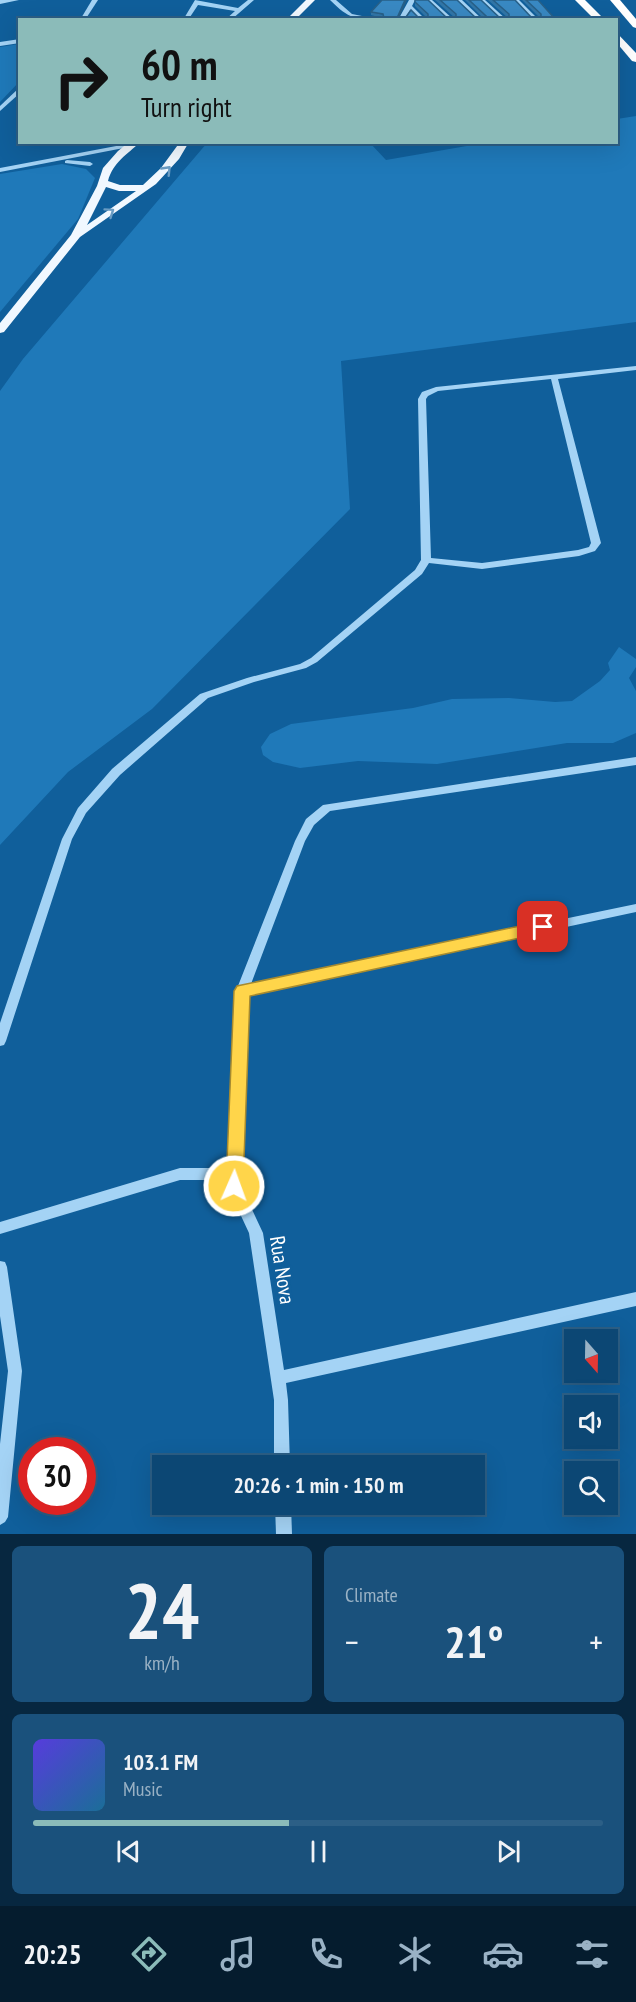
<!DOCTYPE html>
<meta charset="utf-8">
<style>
body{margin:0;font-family:"PT Sans Narrow",sans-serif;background:#1a517c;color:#f1f3f6;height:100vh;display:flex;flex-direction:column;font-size:22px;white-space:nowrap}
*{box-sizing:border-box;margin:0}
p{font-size:20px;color:#9ab2c5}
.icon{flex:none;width:33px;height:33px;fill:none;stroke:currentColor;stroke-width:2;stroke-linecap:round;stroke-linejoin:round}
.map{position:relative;height:1534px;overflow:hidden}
.drawer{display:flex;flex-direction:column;gap:12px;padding:12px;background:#072740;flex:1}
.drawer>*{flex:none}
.hud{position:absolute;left:18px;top:18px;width:600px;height:126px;border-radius:0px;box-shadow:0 6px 24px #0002,0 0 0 2px #2c5f86;background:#8bbbb9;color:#111;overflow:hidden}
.needle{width:39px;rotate:160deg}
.fabs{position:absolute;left:564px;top:1329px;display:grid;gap:12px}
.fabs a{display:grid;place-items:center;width:54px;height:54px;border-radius:0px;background:#0c4774;box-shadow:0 6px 24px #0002,0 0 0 2px #2c5f86;font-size:30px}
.speed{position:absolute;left:18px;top:1437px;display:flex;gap:12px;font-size:30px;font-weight:700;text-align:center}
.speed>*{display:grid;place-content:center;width:78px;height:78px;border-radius:50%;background:#0c4774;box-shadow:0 6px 24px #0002,0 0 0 2px #2c5f86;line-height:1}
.speed .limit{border:9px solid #d22;background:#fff;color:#111}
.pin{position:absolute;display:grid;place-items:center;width:51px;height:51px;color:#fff;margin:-26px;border-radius:12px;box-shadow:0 3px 9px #0006}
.me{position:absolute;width:66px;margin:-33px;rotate:2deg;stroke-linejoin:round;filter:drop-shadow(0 0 4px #0008)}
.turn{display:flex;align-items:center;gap:21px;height:126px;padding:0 24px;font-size:27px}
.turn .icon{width:78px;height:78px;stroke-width:2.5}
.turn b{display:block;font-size:42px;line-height:51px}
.big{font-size:45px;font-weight:600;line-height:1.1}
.drawer .widget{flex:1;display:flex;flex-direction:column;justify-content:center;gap:9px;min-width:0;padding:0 21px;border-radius:9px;background:#1a517c}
.drawer .dial{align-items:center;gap:0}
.dial b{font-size:78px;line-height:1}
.song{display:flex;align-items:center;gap:18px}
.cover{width:72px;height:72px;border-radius:9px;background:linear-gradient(135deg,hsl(250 70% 55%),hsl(200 70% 35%))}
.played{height:6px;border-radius:3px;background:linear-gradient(90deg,#8bbbb9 45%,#2c5f86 45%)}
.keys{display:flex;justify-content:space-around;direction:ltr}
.heat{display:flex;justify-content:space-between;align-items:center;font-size:33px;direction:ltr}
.drawer .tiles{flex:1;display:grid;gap:12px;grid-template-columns:1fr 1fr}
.widget:last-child{grid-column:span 2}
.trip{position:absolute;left:152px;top:1455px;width:333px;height:60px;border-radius:0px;background:#0c4774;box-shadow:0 6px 24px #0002,0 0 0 2px #2c5f86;font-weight:600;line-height:60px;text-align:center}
.dock{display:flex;height:96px;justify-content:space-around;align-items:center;background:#051c2e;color:#9ab2c5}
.dock .icon{width:42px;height:42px}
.dock .current{color:#8bbbb9}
.dock b{font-size:27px;color:#f1f3f6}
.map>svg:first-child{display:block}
</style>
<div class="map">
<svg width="636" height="1534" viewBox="0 0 636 1534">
<rect width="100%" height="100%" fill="#105f9b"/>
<g fill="#1f79b9">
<polygon points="19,44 19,82 0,102 0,47"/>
<polygon points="636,116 636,322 341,361 350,509 152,709 68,772 0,845 0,391 23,359 207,143 370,143 386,160 484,143 616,142 617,119"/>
<polygon points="62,164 86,169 95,178 78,219 0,312 0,174"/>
<polygon points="619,647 636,659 636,667 629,678 636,691 636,733 613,743 567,743 437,764 358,761 300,768 273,762 263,755 261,747 270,734 291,724 413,708 452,699 509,698 555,702 572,701 600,681 610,670 608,663"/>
</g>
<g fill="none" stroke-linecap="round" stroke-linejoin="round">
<g fill="#a4d3f5" fill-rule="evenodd">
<polygon points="0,0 19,0 0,4"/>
<polygon points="92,0 98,0 85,20 80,20"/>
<polygon points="195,0 238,8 248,0 254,0 231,20 225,20 235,11 198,5 188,20 183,20"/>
<path d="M330 0H336L352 14 382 20C356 20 349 19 330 0Z"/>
<polygon points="409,0 415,0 412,6 426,20 420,20 410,10 404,20 398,20"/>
<polygon points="426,0 432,0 454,20 448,20"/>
<polygon points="456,0 462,0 483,20 477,20"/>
<polygon points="479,0 485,0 507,20 501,20"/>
<polygon points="513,0 519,0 539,20 533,20"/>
<polygon points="20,39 20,43 0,46 0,42"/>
<polygon points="20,87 20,93 0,111 0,106"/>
<polygon points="132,143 134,144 134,146 0,172 0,168"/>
<polygon points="67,160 90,162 93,164 90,166 65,163 65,161"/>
<path d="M636 366V370L558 379 601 543 595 551 579 556 482 569 429 563 422 574 317 662 306 668 254 682 208 698 120 775 86 813 72 839 6 1041 4 1045 0 1046V1023L62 839 78 808 112 769 200 694 247 678 300 664 311 658 415 570 421 560 418 399 422 392 436 387ZM551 379 591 543 589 547 578 550 482 563 431 558 426 399 428 396 438 391Z"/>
<polygon points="636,757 636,765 330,811 314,825 305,841 251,984 636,904 636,912 248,995 241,1186 263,1233 284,1370 636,1292 636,1306 286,1383 288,1400 290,1466 274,1466 274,1400 249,1233 229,1190 210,1180 180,1180 0,1234 0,1222 180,1168 212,1168 228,1176 236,991 295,841 306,819 323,805"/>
<polygon points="0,1261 5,1262 7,1267 22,1371 8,1517 5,1522 0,1525 0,1444 8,1371 0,1316"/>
<polygon points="275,1504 291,1504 292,1534 276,1534"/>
</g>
<g fill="#f1f8ff" fill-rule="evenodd">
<polygon points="306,0 315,0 295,20 286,20"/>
<path d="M129 142H140C127 155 113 162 108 181L120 185H143L161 168 180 142H189L179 159 156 184 80 237 4 332 0 333V323L71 235 97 186 103 168 118 151ZM106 187 119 191H136L87 225Z"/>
</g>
<g fill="#fff" fill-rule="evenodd">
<polygon points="575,0 585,0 605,20 595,20"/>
<polygon points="610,0 620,0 636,19 636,28 633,27"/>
<polygon points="616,32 636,53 636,62 632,61 616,42"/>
</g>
</g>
<polygon fill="#3176a8" points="435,0 457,0 476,18 483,18 465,0 481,0 500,18 508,18 488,0 515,0 532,18 540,18 522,0 538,0 556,20 382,18 371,15 371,12 398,18 427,18 415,6 415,2 447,18 455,18"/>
<polygon fill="#286088" points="405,0 407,0 398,20 397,18"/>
<polygon fill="#3989c3" stroke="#286088" stroke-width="1.5" points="382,0 405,0 397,18 406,17 411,10 419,18 428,18 428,14 415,2 415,0 428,0 447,18 456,18 456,14 440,0 457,0 476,18 483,18 486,16 469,0 481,0 500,18 509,18 509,14 493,0 515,0 532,18 541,18 541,14 526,0 538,0 556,20 363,20 365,18 384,18 383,14 371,12"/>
<defs><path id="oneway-chevron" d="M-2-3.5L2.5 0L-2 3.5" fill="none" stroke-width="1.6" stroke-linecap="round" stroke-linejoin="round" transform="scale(1.5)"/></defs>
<g stroke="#6a9cc3">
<use href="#oneway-chevron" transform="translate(167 170) rotate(-46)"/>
<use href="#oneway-chevron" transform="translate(110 212) rotate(-35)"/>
</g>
<polygon fill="#ffd54a" stroke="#a68a30" stroke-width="1.5" points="543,921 549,923 551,927 549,931 543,933 250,996 243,1186 240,1192 234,1194 228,1192 226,1186 234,991 237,986"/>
<g text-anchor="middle" stroke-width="6" stroke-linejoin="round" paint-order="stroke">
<g font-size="21" fill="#fff" stroke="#105f9b">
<text transform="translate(282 1270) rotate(81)" y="7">Rua Nova</text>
</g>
</g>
</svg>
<div class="fabs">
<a><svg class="needle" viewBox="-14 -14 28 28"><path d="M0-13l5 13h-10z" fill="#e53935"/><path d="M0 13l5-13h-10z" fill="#9ab2c5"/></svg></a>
<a><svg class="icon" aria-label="sound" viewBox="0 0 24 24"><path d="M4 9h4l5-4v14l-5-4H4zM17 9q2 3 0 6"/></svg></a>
<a><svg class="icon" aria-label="search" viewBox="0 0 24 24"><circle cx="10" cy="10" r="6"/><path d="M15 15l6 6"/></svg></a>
</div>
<div class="speed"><div class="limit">30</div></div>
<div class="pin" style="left:543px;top:927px;background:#d93025"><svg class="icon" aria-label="arrive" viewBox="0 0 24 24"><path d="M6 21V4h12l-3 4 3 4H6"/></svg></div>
<svg class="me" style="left:234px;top:1186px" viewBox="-20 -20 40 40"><circle r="17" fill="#ffd54a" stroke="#fff" stroke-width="3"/><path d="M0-11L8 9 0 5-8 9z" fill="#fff"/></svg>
<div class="trip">20:26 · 1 min · 150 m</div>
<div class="hud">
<div class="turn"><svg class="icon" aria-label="right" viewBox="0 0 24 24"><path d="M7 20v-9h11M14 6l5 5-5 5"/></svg><div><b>60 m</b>Turn right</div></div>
</div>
</div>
<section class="drawer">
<div class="tiles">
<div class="widget dial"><b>24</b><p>km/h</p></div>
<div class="widget"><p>Climate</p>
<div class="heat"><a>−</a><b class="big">21°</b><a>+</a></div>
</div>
<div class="widget">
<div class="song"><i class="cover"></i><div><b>103.1 FM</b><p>Music</p></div></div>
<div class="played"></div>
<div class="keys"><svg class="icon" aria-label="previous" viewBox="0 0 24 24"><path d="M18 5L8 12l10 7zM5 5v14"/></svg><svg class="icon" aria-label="pause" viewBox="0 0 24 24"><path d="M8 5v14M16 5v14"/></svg><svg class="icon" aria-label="next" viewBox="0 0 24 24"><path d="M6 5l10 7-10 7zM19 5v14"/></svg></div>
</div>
</div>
</section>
<nav class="dock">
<b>20:25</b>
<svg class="icon current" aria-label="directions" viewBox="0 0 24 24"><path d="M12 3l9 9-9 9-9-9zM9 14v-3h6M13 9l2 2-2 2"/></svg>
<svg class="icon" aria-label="music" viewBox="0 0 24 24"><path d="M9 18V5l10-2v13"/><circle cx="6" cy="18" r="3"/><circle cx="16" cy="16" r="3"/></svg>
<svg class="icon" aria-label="phone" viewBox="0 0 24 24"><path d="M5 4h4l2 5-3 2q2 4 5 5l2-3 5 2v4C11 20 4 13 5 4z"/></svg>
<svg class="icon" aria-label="climate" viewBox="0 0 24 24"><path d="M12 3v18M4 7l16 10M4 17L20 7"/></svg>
<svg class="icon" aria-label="car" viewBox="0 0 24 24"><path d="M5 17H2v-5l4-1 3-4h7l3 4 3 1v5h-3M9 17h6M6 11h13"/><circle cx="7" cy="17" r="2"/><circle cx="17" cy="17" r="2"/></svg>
<svg class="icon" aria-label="filters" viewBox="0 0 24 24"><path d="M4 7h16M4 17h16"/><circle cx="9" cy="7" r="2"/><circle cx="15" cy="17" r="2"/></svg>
</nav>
